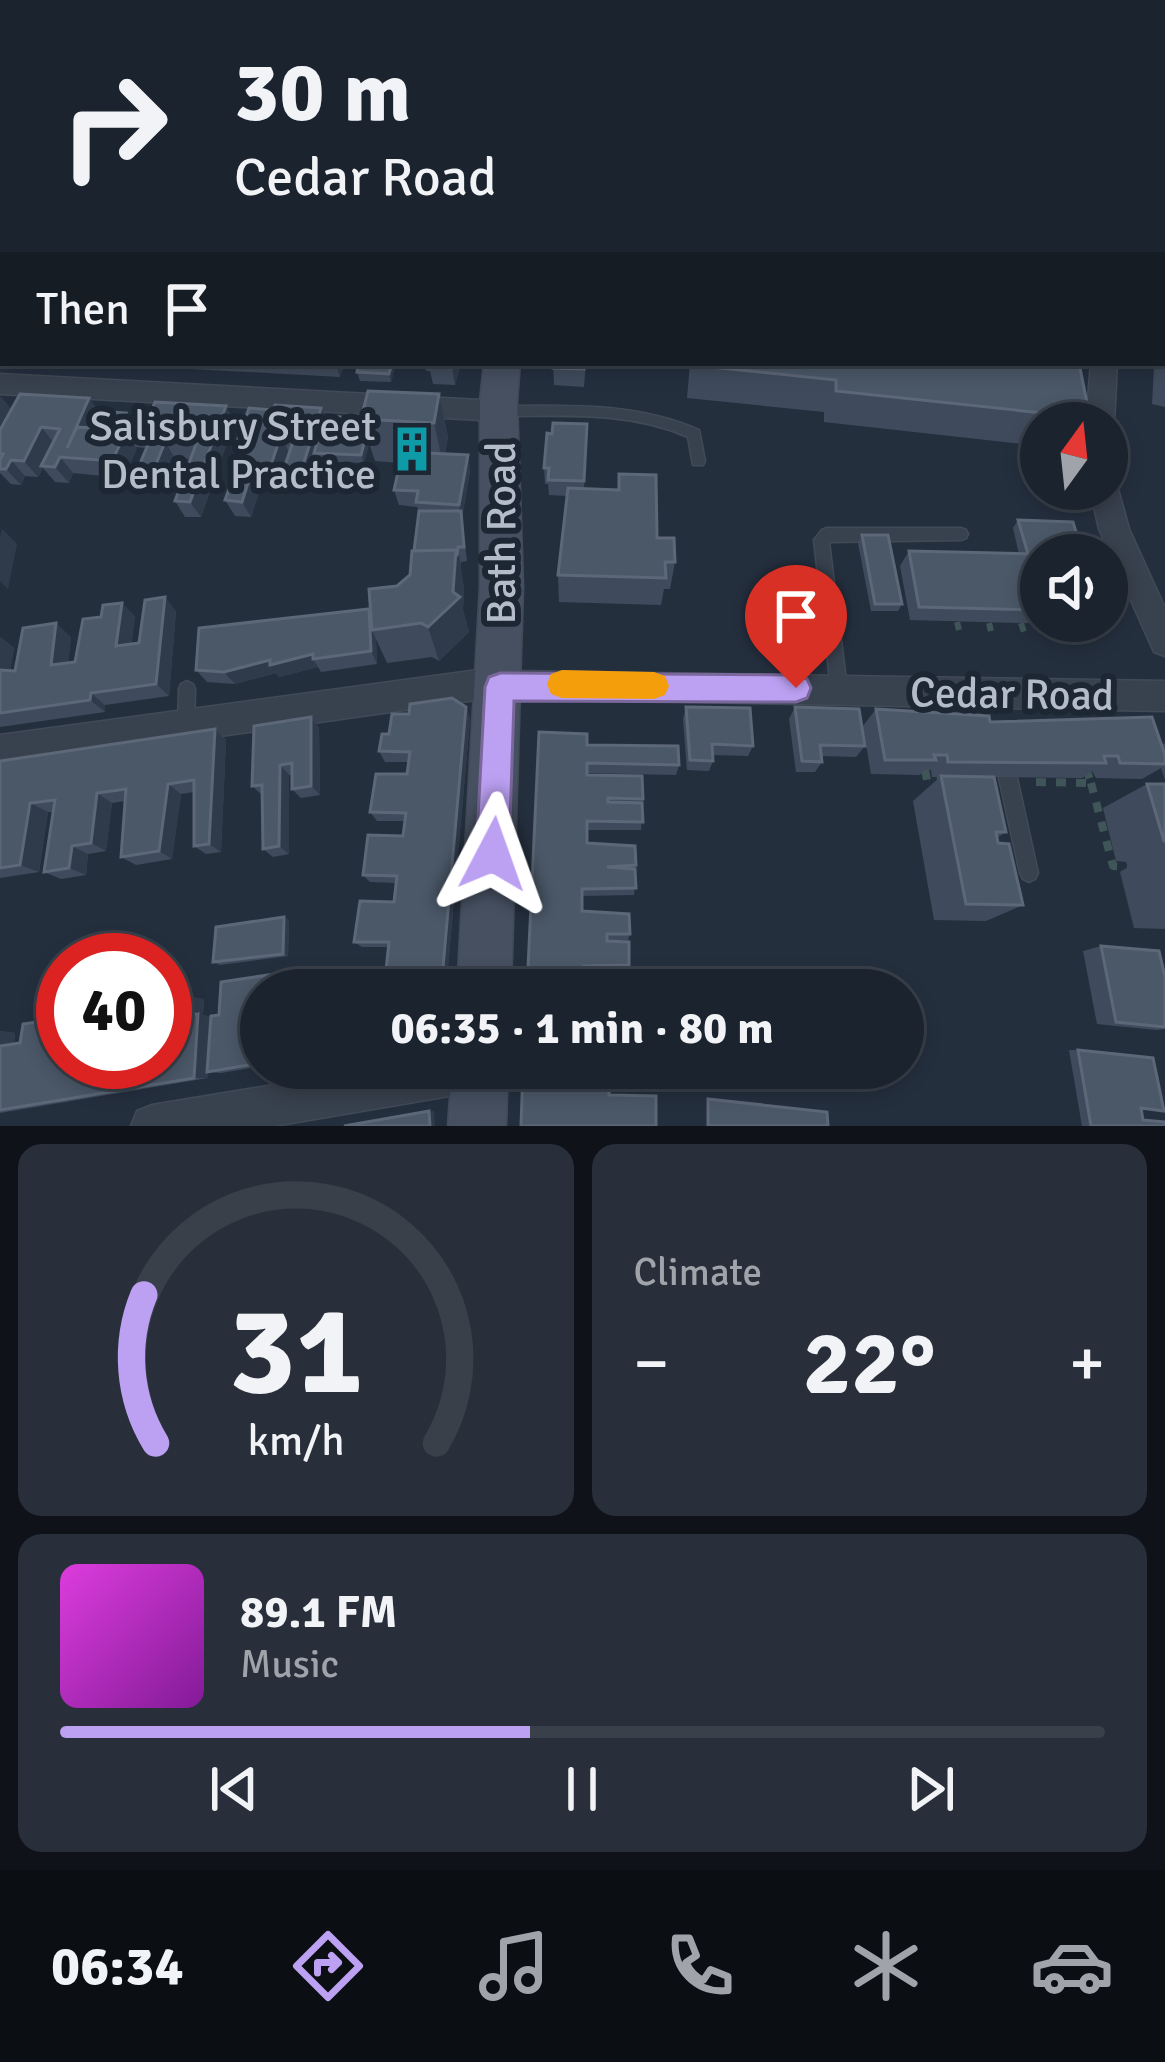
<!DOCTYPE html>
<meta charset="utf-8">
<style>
body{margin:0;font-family:Signika,sans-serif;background:#282f3a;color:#f1f3f6;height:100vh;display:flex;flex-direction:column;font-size:45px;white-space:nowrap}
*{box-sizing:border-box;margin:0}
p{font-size:39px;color:#a0a4aa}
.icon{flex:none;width:66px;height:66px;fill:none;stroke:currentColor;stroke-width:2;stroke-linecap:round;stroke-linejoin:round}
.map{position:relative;height:1126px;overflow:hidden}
.drawer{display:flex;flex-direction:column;gap:18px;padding:18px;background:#0f1319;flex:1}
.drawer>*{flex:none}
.guide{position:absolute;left:0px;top:0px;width:1167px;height:366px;box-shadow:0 6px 18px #0003,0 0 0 3px #39404a;background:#1b232e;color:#f1f3f6;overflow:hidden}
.needle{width:78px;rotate:15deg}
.fabs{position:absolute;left:1020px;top:402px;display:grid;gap:24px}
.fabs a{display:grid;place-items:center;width:108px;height:108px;border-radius:50%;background:#1b232e;box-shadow:0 6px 18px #0003,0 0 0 3px #39404a;font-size:60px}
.speed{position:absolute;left:36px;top:933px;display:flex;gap:24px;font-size:60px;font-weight:700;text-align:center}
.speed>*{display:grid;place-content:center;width:156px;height:156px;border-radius:50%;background:#1b232e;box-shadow:0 6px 18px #0003,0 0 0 3px #39404a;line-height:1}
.speed .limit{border:18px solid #d22;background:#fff;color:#111}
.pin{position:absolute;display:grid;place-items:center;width:102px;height:102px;color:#fff;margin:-123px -51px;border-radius:50% 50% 50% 0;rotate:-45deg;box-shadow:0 0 12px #0007}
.pin .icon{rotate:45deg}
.me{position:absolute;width:132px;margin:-66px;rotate:4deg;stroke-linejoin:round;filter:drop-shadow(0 0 9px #0008)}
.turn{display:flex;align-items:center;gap:42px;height:252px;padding:0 36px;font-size:54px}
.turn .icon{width:156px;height:156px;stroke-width:2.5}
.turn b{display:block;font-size:84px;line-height:102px}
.then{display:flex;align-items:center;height:114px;padding:0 36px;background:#0003;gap:24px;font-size:45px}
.big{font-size:90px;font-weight:700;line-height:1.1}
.drawer .tile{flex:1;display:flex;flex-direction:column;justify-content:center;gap:18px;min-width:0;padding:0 42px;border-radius:24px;background:#282f3a}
.drawer .dial{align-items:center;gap:0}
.dial svg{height:312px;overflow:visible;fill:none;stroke:#39404a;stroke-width:7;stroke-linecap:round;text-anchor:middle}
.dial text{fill:#f1f3f6;stroke:none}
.song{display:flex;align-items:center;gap:36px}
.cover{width:144px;height:144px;border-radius:18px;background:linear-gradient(135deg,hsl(300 70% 55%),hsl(290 70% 35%))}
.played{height:12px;border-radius:6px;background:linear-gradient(90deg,#bca0f2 45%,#39404a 45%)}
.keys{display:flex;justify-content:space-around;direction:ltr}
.heat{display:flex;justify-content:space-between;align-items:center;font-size:66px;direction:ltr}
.drawer .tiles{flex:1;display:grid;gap:18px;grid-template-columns:1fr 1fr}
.tile:last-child{grid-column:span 2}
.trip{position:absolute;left:240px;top:969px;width:684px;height:120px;border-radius:60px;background:#1b232e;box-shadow:0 6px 18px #0003,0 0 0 3px #39404a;font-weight:700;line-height:120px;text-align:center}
.dock{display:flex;height:192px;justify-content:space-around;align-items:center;background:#0b0e12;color:#a0a4aa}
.dock .icon{width:84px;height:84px}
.dock .on{color:#bca0f2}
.dock b{font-size:54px;color:#f1f3f6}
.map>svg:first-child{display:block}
</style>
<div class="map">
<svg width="1165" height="1126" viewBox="0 0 1165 1126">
<rect width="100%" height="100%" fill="#242f3e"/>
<polygon fill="#263c3f" points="611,0 1072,0 1073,3 611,3"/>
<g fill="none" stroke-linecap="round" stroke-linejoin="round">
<g stroke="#414a57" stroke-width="3">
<g id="lane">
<path d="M502 406C570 406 635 402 699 430L705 461 703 465H693L688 437C628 411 565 416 502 416L495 411Z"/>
<polygon points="827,528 961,528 966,530 968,534 966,538 961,540 829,542 847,689 845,694 839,697 833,694 831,689 814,540 822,530"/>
<path d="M771 615C802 635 800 654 804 688L802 693 796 696 790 693 788 688 783 646 763 622 765 617Z"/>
<polygon points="187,681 193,684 195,689 194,725 192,731 186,733 180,731 178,725 179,689 181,684"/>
<polygon points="1004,752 1010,754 1013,760 1038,873 1035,879 1029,882 1023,879 1020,873 995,760 998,754"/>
</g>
</g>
<g stroke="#414a57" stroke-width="3">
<g id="street">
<rect x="0" y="20" width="3" height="12"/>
<rect x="0" y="169" width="3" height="14"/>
<polygon points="1091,363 1117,363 1114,423 1107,431 1107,423 1086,423"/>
<polygon points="0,374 499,401 512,411 499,421 0,394"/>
<polygon points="1107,478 1118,489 1129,529 1165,608 1165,656 1154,652 1099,529 1090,489 1107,489"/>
<polygon points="500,667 511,671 1165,681 1165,711 490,698 0,767 0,735"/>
<polygon points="376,1068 499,1071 493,1085 479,1091 274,1126 131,1126 137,1111 152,1105"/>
</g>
</g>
<g stroke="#414a57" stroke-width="3">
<g id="secondary">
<polygon points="581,0 607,0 580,3"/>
<polygon points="484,363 520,363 517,401 523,587 511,990 457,990 480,587 480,401"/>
<polygon points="452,1068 508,1068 506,1126 448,1126"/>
</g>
</g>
<g stroke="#3f5557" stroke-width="6" stroke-dasharray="9 9" stroke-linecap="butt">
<polyline points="957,622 959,630"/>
<polyline points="989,623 991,631"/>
<polyline points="1021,623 1024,632"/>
<polyline points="1083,625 1086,633"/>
</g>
<g stroke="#3f5557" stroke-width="8" stroke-dasharray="10 10" stroke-linecap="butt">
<polyline points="925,770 927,780 939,780"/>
<polyline points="1036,782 1091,783 1087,771"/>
<polyline points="1091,783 1113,866 1128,867"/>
</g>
<use href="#lane" fill="#38414e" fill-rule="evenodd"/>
<use href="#street" fill="#38414e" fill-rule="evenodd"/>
<use href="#secondary" fill="#465061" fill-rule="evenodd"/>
</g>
<g fill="#3f4b5c">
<polygon points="0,0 11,0 13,3 3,3 3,15 0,14"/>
<polygon points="98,0 470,0 472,3 99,3"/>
<polygon points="1120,0 1165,0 1165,70 1164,3 1122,3"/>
<polygon points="3,104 3,158 0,158 0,108"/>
<polygon points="0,177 3,177 3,241 0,240"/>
<polygon points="3,305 3,359 0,358 0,309"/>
<polygon points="1165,354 1165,407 1152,404 1154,367 1158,363 1164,363"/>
<polygon points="81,363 345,363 340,377"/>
<polygon points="359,363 396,363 391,382 360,381 357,372"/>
<polygon points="425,363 461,363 455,385 433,384 430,371 426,371"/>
<polygon points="553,363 586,363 584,387 554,385"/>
<polygon points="690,363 1079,363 1090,418 1086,423 1041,423 1041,446 824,422 824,412 687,398"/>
<polygon points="439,394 448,437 445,454 468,455 470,471 462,518 467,561 461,562 460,571 464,588 463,610 469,632 439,661 432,657 387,663 376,639 377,664 321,672 318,667 279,677 276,673 235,684 207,682 196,670 369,609 410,575 419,511 417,507 399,505 394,490 400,463 375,461 361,419"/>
<polygon points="0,396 11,409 89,398 99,413 133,423 152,409 226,406 234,423 201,517 185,517 175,501 191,459 175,458 163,490 147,489 136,473 146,448 136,447 124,478 73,473 69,483 55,482 43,468 38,477 25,476 21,485 11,484 0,473"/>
<polygon points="587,424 584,489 657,538 675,562 670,589 664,589 661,605 559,602 558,575 567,496 549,495 548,484 545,484 544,468 552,434"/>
<polygon points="343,426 341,434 369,444 364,463 318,461 317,459 308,488 291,487 283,471 289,452 279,481 263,480 251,517 235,516 225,500 244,449 238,439"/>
<polygon points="1018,520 1041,555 1041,621 1100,621 1095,625 910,620 900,566 909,551 1019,554 1013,528"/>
<polygon points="862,535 902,604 898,611 871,611 858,543"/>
<polygon points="176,611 169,696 105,705 105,712 0,727 0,637 14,648 10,670 15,671 71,637 68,663 75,662 135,616 131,644 139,643"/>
<polygon points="466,707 470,719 446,990 359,990 386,970 389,947 362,947 354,942 394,902 396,883 370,882 363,875 403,836 405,821 377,821 370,812 407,774 409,762 385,762 379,751 389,734 409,714"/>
<polygon points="686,707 753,746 748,756 712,755 713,761 709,771 687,770 683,719"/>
<polygon points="795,707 865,746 856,757 822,756 822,762 815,772 796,772 789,719"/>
<polygon points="876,709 990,722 1162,745 1165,743 1165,780 1161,768 1142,779 1096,778 1092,771 1082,778 994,777 1006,832 997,838 1023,905 986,921 934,920 913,801 940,777 932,777 931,770 925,770 920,775 871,774 863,726"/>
<polygon points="311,717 319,728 320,795 301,798 292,789 292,775 289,775 289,854 273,857 263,849 262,795 252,786"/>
<polygon points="215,729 226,740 221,852 206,854 194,846 194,792 181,794 172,859 136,865 121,857 125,801 112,803 106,851 88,854 86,875 61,879 44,872 53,812 48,812 39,872 0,878 0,761"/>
<polygon points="587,745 679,765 676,775 587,773 587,775 643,799 641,830 587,830 587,843 636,865 634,895 582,896 582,911 630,934 628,940 607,940 629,965 628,970 584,970 527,990"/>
<polygon points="1147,784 1165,784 1165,929 1134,928 1120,872 1128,867 1126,862 1116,861 1103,808"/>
<polygon points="289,920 288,956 220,965 213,962"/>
<polygon points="1101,946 1165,977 1165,1029 1156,1030 1097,1024 1083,951"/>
<polygon points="275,974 286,978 286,990 261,990 261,1066 221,1073 208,1072 208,1078 0,1113 0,1031 15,1033 14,1044 63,1062 204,999 203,1015 211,1017 219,1015"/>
<polygon points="1069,1050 1078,1050 1164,1111 1141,1109 1143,1120 1165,1126 1082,1126"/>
</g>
<g fill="#2f3b4b">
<polygon points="336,363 345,363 340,377"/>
<polygon points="392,363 396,363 391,382 389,374"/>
<polygon points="454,363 461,363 455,385 452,368"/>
<polygon points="439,394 448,437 443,465 434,423"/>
<polygon points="0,396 13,411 0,435"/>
<polygon points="89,398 101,415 75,458 67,448"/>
<polygon points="226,406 234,423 201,517 190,502 202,460 192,443"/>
<polygon points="321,408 327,424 314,453 317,459 308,488 301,472"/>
<polygon points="126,413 138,429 130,439 137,449 124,478 112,461 118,432"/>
<polygon points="340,417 343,426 339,442 336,434"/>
<polygon points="41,427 55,444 38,477 24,461"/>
<polygon points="281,435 289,452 279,481 271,465"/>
<polygon points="366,436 369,444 364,463 361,455"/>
<polygon points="165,442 175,458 163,490 152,474"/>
<polygon points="468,455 470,471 462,518 467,561 459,505"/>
<polygon points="60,457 73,473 69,483 55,467"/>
<polygon points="11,460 25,476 21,485 6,469"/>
<polygon points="254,464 263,480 251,517 242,502"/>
<polygon points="2,529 17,544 8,589 0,581 0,537"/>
<polygon points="458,547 464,588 463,610 469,632 439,661 428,627 453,592 456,550"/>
<polygon points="165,597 176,611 169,696 156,684"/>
<polygon points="122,603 135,616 130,659 116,646"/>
<polygon points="369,609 372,630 376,639 377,664 371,651"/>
<polygon points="56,623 71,637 67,678 51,665"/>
<polygon points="0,637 14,648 8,683 0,677"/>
<polygon points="313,654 313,659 318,667 279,677 276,673 235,684 224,672 270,660"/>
<polygon points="91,693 105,705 105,712 90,700"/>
<polygon points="466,707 470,719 446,990 441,990"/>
<polygon points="311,717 319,728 320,795 311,786"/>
<polygon points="215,729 226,740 221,852 209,844"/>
<polygon points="280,765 289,775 289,854 279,846"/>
<polygon points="168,784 181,794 172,859 159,851"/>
<polygon points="97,793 112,803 106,851 91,843"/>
<polygon points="30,803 48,812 39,872 20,865"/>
<polygon points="72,846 88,854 86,875 69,868"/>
<polygon points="284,917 289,920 288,956 283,954"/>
<polygon points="275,974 286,978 286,990 275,990"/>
<polygon points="190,996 204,999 203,1015 212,1017 208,1078 194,1078 189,1015"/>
<polygon points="0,1031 15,1033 13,1049 0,1048"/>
<polygon points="429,1111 434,1111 435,1126 430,1126"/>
</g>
<g fill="#4b5868" stroke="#5c6777" stroke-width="3">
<polygon points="63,0 79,0 77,3 61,3"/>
<polygon points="144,0 468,0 472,1 472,3 208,3"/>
<polygon points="476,0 555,0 554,3 475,3"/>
<polygon points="1135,0 1165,0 1165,11 1164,3 1143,3 1142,1"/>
<polygon points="3,104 3,140 0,140 0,108"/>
<polygon points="0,177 3,177 3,220 1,223"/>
<polygon points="2,305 3,305 3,342 0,342 0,309"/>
<polygon points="359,363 392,363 389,374 357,372"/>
<polygon points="430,363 454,363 452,368 429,366"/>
<polygon points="553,363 584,363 584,369 553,368"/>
<polygon points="692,363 1079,363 1090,418 836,391 836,380 691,365"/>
<polygon points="368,391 439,394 434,423 361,419"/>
<polygon points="20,394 89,398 67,448 77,427 92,428 101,411 126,413 118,432 126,432 112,461 60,457 55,467 41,466 60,429 41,427 24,461 11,460 6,469 0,469 0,460 3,454 0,454 0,430"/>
<polygon points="155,402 226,406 190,502 175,501 199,436 192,443 165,442 152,474 136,473 152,435 142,434"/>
<polygon points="275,405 321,408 301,472 283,471 295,436 281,435 271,465 254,464 242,502 225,500 247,440 238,439 249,408 273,410"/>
<polygon points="140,408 152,409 142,434 143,437 142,440 130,439 127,435"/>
<polygon points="325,416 340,417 336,434 366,436 361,455 314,453"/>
<polygon points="553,423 587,424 584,481 548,480 549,468 544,468 547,433 552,434"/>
<polygon points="427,453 468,455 459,505 416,502 418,491 394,490 401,459 426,460"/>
<polygon points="619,474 656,475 657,538 674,538 675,562 665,562 666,578 558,575 568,488 619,490"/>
<polygon points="419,511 461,511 464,547 458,547 457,556 456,550 414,551"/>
<polygon points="1018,520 1073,522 1083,555 1041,555 1041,573 1036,554 1028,554"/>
<polygon points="862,535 888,535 902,604 875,604"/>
<polygon points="456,550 453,592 460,597 428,627 421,623 372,630 369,589 397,586 410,575 412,551"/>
<polygon points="909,551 1036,554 1041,573 1041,610 919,607"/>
<polygon points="165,597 156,684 91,693 90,700 0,713 0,670 15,671 23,628 56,623 51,665 75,662 83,619 101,617 103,605 122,603 116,646 139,643 145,600"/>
<polygon points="369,609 371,651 313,659 313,654 270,665 270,660 224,672 196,670 199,628"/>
<polygon points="452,698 466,707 441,990 359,990 361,970 386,970 389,942 354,942 360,901 394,902 397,876 363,875 368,835 403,836 406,813 370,812 376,774 407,774 410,752 379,751 382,734 389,734 392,714 409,714 410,704"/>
<polygon points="686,707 750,708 753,746 712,744 713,761 690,760"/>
<polygon points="795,707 859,709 865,746 820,745 822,762 802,761"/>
<polygon points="876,709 989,716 990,722 1152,717 1165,755 1165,764 1120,763 1118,756 1104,756 1106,763 948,762 947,755 934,755 936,760 885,760"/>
<polygon points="311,717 311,786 292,789 292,763 280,765 279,846 263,849 262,785 252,786 254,726"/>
<polygon points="215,729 209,844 194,846 194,780 168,784 159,851 121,857 126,789 97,793 91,843 72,846 69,868 44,872 55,800 30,803 20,865 0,868 0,761"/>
<polygon points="539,732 587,734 587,745 678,746 679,765 587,763 587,775 642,776 643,799 608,798 608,802 642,803 643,822 587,821 587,843 635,846 636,865 607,867 635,869 636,888 582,889 582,911 629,914 630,934 607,934 607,941 629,942 629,965 584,966 583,989 614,990 527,990"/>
<polygon points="941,776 994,777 1006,832 996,832 998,843 1009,844 1023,905 966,904"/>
<polygon points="1147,784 1165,784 1165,841 1164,841"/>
<polygon points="284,917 283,954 213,962 216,927"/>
<polygon points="1101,946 1159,951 1165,977 1165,1027 1116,1022"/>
<polygon points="275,974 275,990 261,990 261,1063 207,1072 211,1016 219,1015 221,982"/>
<polygon points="667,974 778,985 778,990 666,990"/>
<polygon points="190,996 189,1015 198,1014 194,1078 0,1110 0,1046 20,1043 23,1024 63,1018 61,1038 63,1037 63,1062 165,1062 165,1000"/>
<polygon points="1078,1050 1153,1058 1164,1111 1141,1108 1143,1120 1165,1122 1165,1126 1091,1126"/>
<polygon points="523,1068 609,1069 609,1095 656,1096 656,1126 521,1126"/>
<polygon points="708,1099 827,1112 828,1126 708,1126"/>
<polygon points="429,1111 430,1126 344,1126"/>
</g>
<polygon fill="#bca0f2" stroke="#7a689d" stroke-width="3" points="500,673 796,675 807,679 811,688 807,698 796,702 514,701 509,854 504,865 493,870 481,865 476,854 485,687 489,677"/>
<polygon fill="#f59e0b" points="562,670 654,672 665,676 669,686 665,695 654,699 562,698 551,694 547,684 551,674"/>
<defs>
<g id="building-bare" transform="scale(3.6)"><path d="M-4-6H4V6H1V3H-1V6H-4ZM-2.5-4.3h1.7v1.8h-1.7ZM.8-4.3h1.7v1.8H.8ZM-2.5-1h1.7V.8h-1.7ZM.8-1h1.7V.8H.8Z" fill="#0f9aa8" stroke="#1d2633" stroke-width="2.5" paint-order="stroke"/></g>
</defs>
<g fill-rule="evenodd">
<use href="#building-bare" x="412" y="449"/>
</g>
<g text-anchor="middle" stroke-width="12" stroke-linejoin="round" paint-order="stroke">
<g font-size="42" fill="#b4bcc9" stroke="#1d2633" text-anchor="end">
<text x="376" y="440">Salisbury Street<tspan x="376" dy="48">Dental Practice</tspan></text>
</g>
<g font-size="42" fill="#b4bcc9" stroke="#1d2633">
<text transform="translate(500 533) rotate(-90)" y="15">Bath Road</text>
<text transform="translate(1012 693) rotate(1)" y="15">Cedar Road</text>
</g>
</g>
</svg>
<div class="fabs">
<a><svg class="needle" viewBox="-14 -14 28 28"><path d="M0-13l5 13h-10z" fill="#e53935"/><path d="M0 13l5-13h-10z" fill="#a0a4aa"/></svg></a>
<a><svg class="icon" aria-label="sound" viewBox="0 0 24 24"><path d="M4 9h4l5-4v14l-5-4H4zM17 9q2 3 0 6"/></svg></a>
</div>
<div class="speed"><div class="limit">40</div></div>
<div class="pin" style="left:796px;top:688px;background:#d93025"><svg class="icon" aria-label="arrive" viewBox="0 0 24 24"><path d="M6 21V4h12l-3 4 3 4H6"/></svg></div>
<svg class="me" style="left:493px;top:854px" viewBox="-20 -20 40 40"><path d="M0-17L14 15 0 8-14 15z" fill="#bca0f2" stroke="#fff" stroke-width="4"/></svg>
<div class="trip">06:35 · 1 min · 80 m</div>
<div class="guide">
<div class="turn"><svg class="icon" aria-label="right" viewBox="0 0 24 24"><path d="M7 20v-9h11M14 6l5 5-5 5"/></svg><div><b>30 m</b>Cedar Road</div></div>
<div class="then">Then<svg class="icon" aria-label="arrive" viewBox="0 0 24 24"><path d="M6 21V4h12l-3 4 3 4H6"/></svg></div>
</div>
</div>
<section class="drawer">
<div class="tiles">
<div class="tile dial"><svg viewBox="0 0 100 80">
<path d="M14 69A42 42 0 1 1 86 69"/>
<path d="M14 69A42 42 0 0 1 11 31" stroke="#bca0f2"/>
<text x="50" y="56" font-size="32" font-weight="700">31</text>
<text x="50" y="72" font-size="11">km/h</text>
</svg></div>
<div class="tile"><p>Climate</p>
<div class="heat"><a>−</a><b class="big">22°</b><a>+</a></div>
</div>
<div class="tile">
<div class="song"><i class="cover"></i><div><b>89.1 FM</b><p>Music</p></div></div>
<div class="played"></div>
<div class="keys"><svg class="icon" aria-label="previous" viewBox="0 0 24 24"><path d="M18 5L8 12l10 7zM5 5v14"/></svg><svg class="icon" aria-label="pause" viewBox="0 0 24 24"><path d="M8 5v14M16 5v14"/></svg><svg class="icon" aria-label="next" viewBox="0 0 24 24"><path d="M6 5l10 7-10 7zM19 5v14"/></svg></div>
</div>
</div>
</section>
<nav class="dock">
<b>06:34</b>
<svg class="icon on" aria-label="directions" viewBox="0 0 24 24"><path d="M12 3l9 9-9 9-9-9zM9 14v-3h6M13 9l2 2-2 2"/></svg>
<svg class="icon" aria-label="music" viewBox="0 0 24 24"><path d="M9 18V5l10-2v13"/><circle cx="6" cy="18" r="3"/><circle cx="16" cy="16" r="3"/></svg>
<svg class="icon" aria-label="phone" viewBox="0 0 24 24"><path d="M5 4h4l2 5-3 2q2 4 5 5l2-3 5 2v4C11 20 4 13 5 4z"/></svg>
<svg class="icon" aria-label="climate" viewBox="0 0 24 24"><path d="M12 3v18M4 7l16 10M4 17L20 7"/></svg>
<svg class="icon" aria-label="car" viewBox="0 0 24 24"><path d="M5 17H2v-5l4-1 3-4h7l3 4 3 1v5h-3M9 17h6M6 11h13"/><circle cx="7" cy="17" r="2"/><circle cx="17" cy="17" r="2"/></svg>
</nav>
